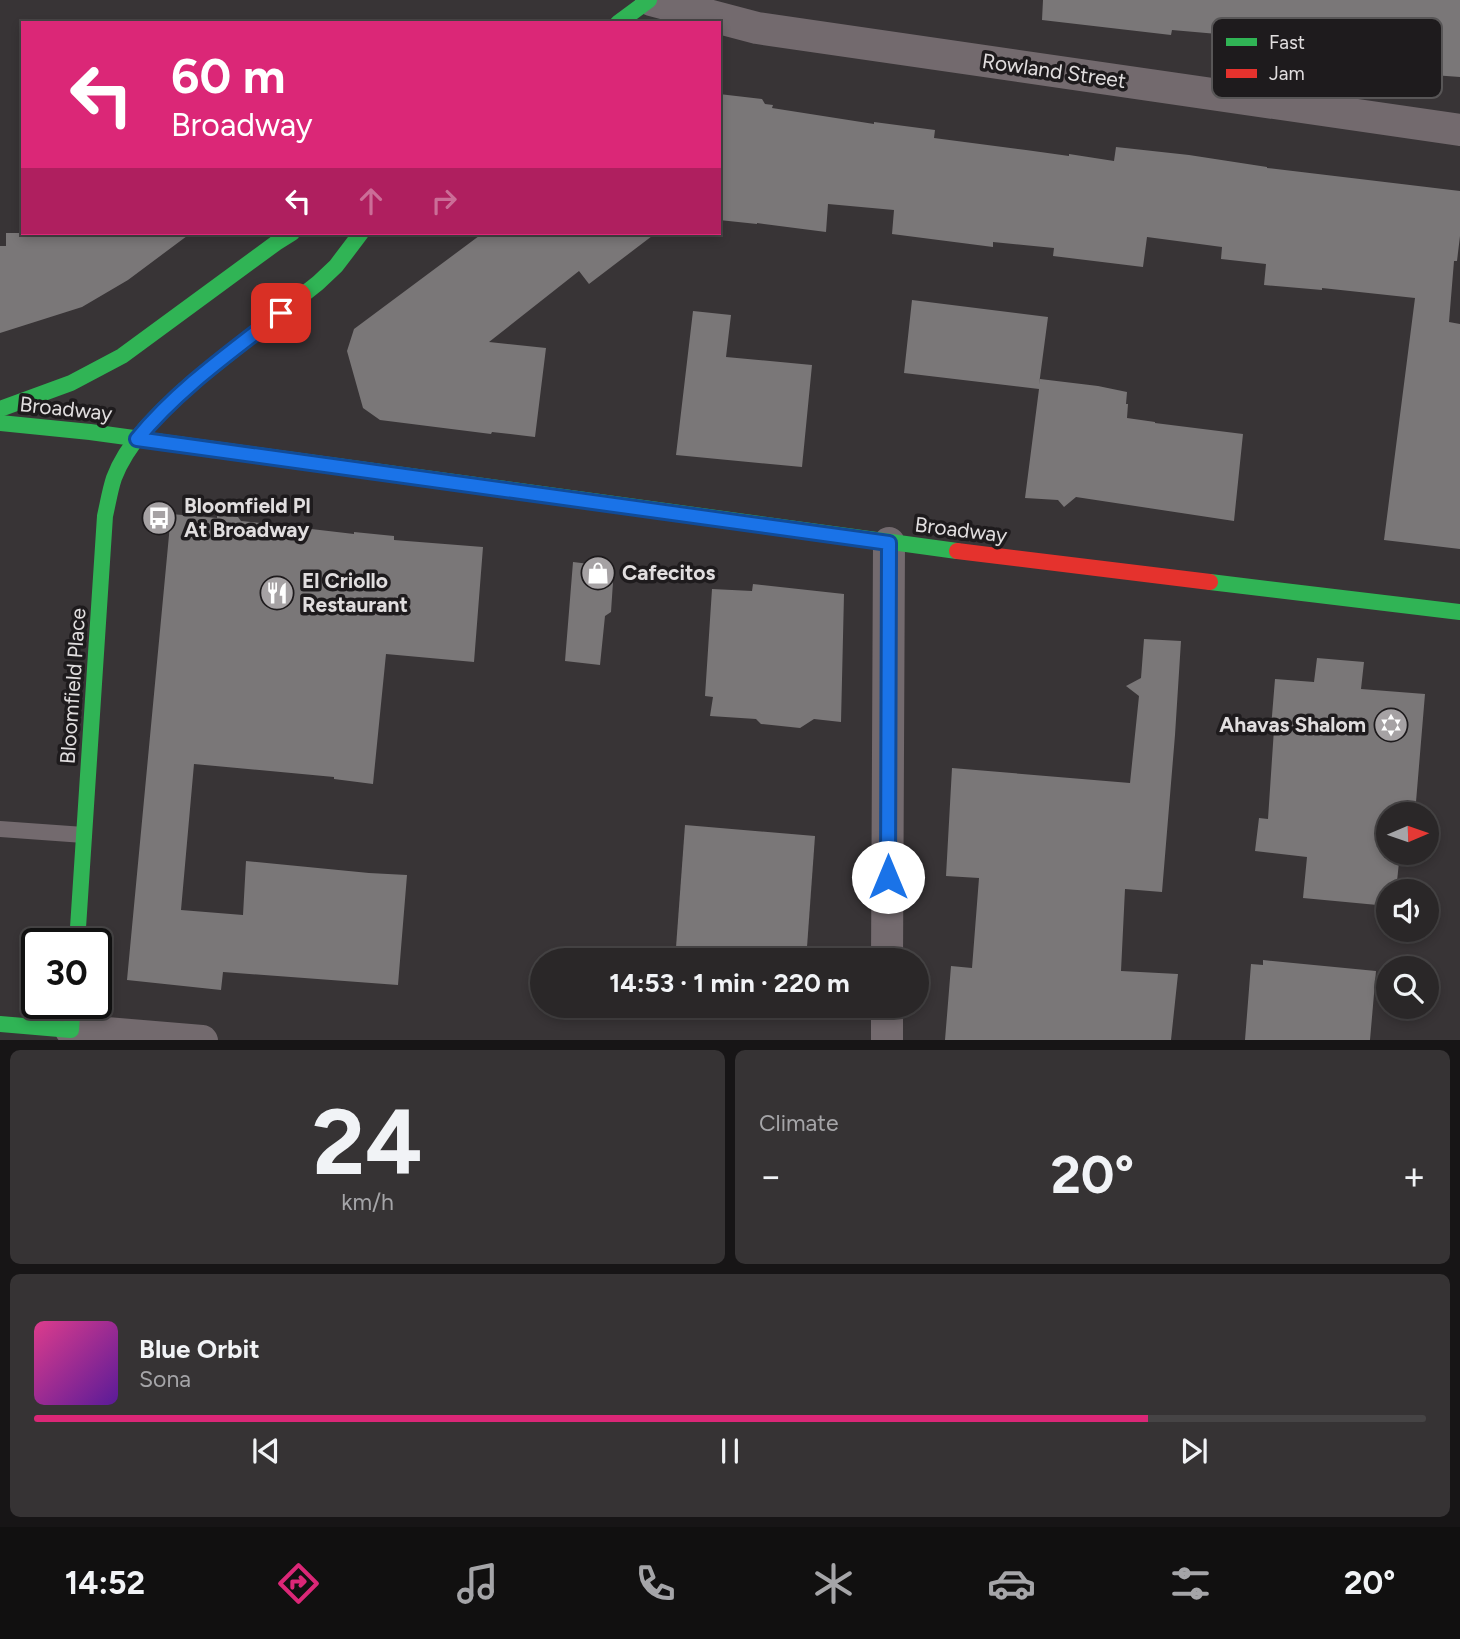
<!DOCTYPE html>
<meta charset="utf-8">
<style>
body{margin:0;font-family:Figtree,sans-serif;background:#363334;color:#f1f3f6;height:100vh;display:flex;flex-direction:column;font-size:26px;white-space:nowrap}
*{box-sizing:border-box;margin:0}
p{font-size:23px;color:#a5a5a8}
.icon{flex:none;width:38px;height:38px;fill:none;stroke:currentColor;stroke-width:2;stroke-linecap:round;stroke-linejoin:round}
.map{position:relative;height:1040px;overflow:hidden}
.panel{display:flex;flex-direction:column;gap:10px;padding:10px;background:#171516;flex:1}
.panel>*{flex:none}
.top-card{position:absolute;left:21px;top:21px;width:700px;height:214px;border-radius:0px;box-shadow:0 4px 10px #0003,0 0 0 2px #464445;background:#db2777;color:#fff;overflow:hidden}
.needle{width:46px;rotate:88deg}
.buttons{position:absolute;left:1376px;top:802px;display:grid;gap:14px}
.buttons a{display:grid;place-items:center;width:63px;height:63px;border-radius:50%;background:#2a2728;box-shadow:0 4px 10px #0003,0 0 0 2px #464445;font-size:35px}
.speed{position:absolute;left:21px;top:928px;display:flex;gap:14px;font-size:35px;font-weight:700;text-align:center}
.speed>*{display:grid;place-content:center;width:91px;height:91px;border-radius:50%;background:#2a2728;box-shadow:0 4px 10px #0003,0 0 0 2px #464445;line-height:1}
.speed .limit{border:4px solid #111;border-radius:10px;background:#fff;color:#111}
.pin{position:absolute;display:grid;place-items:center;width:60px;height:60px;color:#fff;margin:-30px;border-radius:14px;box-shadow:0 4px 10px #0006}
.me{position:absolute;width:77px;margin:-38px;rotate:0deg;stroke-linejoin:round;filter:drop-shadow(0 0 5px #0008)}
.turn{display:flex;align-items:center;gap:24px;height:147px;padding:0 35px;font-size:32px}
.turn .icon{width:91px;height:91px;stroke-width:2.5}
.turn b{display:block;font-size:49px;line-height:60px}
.lanes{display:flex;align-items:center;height:66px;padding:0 35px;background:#0003;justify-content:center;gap:35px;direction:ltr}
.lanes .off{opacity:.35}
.big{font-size:52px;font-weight:700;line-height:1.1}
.panel .tile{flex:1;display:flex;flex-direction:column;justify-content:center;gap:10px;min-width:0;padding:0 24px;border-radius:10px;background:#363334}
.panel .dial{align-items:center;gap:0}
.dial b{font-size:91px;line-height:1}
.song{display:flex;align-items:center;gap:21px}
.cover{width:84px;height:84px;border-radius:10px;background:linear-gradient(135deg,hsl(330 70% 55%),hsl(270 70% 35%))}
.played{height:7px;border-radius:4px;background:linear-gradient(90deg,#db2777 80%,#464445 80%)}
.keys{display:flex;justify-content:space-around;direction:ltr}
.heat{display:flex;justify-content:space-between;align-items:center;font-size:38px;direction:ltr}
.panel .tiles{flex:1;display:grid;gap:10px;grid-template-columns:1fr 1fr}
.tile:last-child{grid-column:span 2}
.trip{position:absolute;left:530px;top:948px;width:399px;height:70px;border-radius:35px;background:#2a2728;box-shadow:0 4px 10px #0003,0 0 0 2px #464445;font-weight:700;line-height:70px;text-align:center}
.dock{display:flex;height:112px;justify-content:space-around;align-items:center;background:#111010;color:#a5a5a8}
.dock .icon{width:49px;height:49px}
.dock .selected{color:#db2777}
.dock b{font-size:32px;color:#f1f3f6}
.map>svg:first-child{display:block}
</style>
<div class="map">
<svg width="1460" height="1041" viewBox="0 0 1460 1041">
<rect width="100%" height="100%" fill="#383436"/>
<g fill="#7a7778">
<polygon points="1043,0 1460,0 1460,77 1419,74 1419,72 1396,69 1397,58 1373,58 1369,50 1302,45 1301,51 1261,47 1263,38 1172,30 1171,35 1042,20"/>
<polygon points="719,94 762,99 765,104 773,105 772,108 874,124 874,122 935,130 934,138 1026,150 1069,156 1069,154 1114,161 1116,147 1189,155 1267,167 1267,168 1460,191 1460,236 1457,261 1454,261 1449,322 1460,324 1460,549 1384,540 1415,298 1322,288 1322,290 1264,285 1266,264 1221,259 1222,247 1147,237 1143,267 1053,256 1054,248 993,242 993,247 892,234 894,210 828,204 826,232 757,223 757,224 719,220"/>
<polygon points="6,233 191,233 128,280 82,307 0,333 0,246 6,246"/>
<polygon points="483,233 656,233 589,284 579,271 489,342 546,348 535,437 492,432 491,434 380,420 363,408 347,351 354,329"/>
<polygon points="912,300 1048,317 1039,385 1040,379 1098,386 1127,392 1126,404 1128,404 1127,418 1155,422 1155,423 1243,434 1234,521 1076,497 1064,507 1058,500 1025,498 1039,389 904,373"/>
<polygon points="693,311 731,315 726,357 812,365 802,467 676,455"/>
<polygon points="171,514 217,518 217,516 238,517 241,521 260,523 354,534 354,532 394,536 394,540 483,547 474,662 386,654 373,784 334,779 334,777 194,764 181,910 243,915 246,861 369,873 407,875 398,985 223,972 221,990 127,980"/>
<polygon points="573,562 614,567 611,612 605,616 600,665 565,661"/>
<polygon points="753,584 844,594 841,722 814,719 800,728 761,724 756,719 710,716 713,697 705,696 712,589 752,591"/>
<polygon points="1144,639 1181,641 1175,735 1162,892 1125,889 1121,971 1178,974 1171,1040 945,1040 951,966 972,968 979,878 946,876 952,768 1130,783 1139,696 1126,686 1141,678"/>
<polygon points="1317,658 1364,662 1361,689 1425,694 1415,814 1388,814 1388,852 1412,852 1411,863 1399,862 1396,891 1388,891 1388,906 1303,898 1307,857 1255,851 1259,818 1268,819 1274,729 1271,728 1275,679 1314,682"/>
<polygon points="685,825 815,836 806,961 675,961"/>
<polygon points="1263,960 1376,971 1370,1040 1245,1040 1251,964 1263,965"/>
<polygon points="721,1006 753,1006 752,1013 721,1011"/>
</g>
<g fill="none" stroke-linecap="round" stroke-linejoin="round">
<polyline stroke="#736a6e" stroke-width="16" points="0,829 84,835"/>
<g stroke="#736a6e" stroke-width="32">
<polyline points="651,0 757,28 1460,130"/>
<polyline points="887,961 889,543"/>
<polyline points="71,1030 202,1041"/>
<polyline points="887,1041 887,1006"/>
</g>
<g stroke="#30b455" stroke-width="16">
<polyline points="618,23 649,0"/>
<polyline points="0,409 71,383 122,356 276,243 292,233"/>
<polyline points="0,423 90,432 957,551"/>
<polyline points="1210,582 1460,612"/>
<path d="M77 943 105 516C108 503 110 490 114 478 128 441 159 413 187 387L318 283 336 266 361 233"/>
<polyline points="0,1024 71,1030 73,1003"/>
</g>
<polyline stroke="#e5322d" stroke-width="16" points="957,551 1210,582"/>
</g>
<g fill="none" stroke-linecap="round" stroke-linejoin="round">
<g stroke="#114b97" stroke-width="18">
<path id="route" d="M281 313C231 352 178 389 137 439L889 543 888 877"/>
</g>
<use href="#route" stroke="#1a73e8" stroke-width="12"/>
</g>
<defs>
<g id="bus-disc" transform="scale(1.75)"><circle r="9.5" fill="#a6a2a4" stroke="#1e1b1d"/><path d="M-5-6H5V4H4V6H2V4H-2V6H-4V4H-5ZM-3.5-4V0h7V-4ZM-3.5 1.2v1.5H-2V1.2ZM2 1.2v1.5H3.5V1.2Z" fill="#fff"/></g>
<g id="shop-disc" transform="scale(1.75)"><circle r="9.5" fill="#a6a2a4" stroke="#1e1b1d"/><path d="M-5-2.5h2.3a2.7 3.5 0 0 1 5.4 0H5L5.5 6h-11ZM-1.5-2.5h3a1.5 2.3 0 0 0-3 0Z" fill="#fff"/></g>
<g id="restaurant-disc" transform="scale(1.75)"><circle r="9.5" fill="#a6a2a4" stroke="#1e1b1d"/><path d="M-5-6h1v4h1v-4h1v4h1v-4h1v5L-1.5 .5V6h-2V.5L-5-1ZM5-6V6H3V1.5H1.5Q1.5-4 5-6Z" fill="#fff"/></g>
<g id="synagogue-disc" transform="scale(1.75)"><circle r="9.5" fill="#a6a2a4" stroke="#1e1b1d"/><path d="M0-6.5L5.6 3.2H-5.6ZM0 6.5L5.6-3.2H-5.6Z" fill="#fff"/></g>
</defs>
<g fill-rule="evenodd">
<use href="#bus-disc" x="159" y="518"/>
<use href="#shop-disc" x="598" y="573"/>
<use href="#restaurant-disc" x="277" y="593"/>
<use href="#synagogue-disc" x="1391" y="725"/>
</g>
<g text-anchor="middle" stroke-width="7" stroke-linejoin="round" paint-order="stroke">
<g font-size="21" fill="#e1dedf" stroke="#1e1b1d">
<text transform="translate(1054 71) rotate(8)" y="7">Rowland Street</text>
<text transform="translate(66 409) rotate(6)" y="7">Broadway</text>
<text transform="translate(961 530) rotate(7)" y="7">Broadway</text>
<text transform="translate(73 686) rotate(-86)" y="7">Bloomfield Place</text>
</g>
<g font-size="21" font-weight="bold" fill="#e1dedf" stroke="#1e1b1d" text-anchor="start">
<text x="184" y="513">Bloomfield Pl<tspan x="184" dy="24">At Broadway</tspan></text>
<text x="622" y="580">Cafecitos</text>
<text x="302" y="588">El Criollo<tspan x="302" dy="24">Restaurant</tspan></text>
<text x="1366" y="732" text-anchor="end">Ahavas Shalom</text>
</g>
</g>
<rect x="1212" y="18" width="230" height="80" rx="10" fill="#1e1b1d" stroke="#585657" stroke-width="2"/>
<rect x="1226" y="38" width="31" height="8" fill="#30b455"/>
<rect x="1226" y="69" width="31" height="9" fill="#e5322d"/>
<g font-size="19" fill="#e1dedf">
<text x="1269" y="49">Fast</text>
<text x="1269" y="80">Jam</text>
</g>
</svg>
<div class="buttons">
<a><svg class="needle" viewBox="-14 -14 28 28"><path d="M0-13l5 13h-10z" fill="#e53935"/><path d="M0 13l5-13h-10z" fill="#a5a5a8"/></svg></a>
<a><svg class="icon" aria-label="sound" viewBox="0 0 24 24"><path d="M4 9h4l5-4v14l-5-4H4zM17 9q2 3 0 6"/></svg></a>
<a><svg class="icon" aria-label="search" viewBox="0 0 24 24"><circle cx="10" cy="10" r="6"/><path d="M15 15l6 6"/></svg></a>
</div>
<div class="speed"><div class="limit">30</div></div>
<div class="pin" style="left:281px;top:313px;background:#d93025"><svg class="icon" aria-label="arrive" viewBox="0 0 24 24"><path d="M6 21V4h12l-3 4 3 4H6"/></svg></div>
<svg class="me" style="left:888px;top:877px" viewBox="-20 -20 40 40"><circle r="19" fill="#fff"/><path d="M0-13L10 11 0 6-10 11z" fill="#1a73e8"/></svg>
<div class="trip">14:53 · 1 min · 220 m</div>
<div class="top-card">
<div class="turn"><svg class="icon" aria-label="left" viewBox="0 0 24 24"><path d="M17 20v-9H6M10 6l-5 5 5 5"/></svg><div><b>60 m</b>Broadway</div></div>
<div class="lanes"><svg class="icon" aria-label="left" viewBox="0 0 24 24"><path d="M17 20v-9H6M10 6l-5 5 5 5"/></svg><svg class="icon off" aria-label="ahead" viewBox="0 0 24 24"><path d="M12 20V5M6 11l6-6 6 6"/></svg><svg class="icon off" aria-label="right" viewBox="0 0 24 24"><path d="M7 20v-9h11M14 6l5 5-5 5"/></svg></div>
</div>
</div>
<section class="panel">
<div class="tiles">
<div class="tile dial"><b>24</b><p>km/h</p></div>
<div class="tile"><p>Climate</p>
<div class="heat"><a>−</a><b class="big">20°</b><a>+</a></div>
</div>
<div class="tile">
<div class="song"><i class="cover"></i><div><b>Blue Orbit</b><p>Sona</p></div></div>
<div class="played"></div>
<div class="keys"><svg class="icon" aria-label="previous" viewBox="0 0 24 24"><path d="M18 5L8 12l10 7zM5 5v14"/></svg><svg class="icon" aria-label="pause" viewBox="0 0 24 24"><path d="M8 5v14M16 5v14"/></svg><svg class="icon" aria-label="next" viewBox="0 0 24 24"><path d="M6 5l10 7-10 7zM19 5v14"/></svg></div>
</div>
</div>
</section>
<nav class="dock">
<b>14:52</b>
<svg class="icon selected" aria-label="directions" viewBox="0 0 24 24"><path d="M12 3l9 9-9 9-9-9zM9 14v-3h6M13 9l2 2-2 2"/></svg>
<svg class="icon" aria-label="music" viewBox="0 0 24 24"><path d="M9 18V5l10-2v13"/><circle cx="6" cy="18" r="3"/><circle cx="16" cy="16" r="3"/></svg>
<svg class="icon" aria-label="phone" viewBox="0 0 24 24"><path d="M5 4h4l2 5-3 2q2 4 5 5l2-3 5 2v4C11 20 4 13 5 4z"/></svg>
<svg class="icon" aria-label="climate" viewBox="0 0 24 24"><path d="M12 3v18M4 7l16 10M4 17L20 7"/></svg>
<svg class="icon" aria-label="car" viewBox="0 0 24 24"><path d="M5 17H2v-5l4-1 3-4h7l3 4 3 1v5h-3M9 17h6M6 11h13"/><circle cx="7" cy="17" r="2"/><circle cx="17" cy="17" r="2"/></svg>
<svg class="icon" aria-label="filters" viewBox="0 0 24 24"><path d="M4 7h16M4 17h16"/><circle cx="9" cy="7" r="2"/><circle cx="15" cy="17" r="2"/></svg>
<b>20°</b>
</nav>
